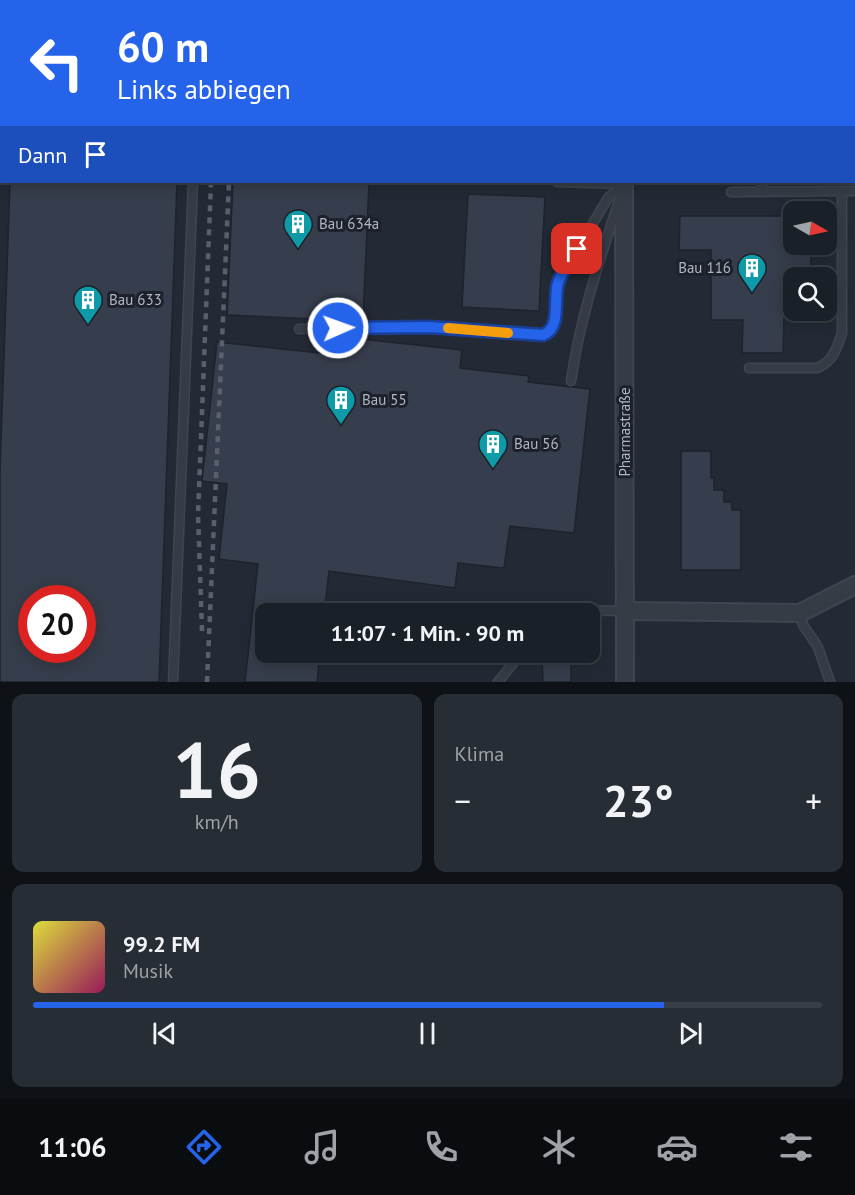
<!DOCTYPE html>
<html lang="de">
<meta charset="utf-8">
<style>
body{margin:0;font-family:"PT Sans",sans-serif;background:#272d34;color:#f1f3f6;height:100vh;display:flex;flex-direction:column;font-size:22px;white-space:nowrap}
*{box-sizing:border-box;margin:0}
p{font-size:20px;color:#9fa3a8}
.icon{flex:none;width:33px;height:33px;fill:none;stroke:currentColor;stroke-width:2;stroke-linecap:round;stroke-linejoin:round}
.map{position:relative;height:682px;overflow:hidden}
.details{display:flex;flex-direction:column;gap:12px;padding:12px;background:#0e1216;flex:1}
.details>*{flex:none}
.guide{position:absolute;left:0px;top:0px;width:855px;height:183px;box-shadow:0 3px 15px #0003,0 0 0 2px #383e45;background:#2563eb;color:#fff;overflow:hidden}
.needle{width:39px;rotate:99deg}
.buttons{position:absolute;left:783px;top:201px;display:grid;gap:12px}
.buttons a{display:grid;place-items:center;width:54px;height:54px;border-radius:12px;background:#1a2028;box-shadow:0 3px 15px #0003,0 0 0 2px #383e45;font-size:30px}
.speed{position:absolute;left:18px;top:585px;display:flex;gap:12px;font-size:30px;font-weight:700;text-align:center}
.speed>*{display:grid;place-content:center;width:78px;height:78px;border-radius:50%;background:#1a2028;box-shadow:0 3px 15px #0003,0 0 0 2px #383e45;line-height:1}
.speed .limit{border:9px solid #d22;background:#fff;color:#111}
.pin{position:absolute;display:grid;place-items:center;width:51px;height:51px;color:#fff;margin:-26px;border-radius:12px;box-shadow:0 3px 9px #0006}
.me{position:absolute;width:66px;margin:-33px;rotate:88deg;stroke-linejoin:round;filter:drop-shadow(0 0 4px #0008)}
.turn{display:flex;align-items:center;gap:21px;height:126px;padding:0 18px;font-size:27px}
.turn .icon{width:78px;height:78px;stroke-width:2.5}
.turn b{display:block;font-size:42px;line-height:51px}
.then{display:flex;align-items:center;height:57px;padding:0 18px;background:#0003;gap:12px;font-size:22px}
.big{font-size:45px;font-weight:700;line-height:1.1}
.details .widget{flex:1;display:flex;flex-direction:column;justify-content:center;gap:9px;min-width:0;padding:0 21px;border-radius:12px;background:#272d34}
.details .dial{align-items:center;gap:0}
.dial b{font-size:78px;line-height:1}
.song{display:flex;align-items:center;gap:18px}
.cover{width:72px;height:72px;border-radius:9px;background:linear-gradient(135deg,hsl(60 70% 55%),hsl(330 70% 35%))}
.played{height:6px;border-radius:3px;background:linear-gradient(90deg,#2563eb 80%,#383e45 80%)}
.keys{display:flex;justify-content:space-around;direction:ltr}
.heat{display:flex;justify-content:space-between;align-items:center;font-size:33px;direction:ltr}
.details .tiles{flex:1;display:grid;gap:12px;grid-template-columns:1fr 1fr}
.widget:last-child{grid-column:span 2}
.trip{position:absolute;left:255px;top:603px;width:345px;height:60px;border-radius:12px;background:#1a2028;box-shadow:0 3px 15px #0003,0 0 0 2px #383e45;font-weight:700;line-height:60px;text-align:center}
.menu{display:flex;height:96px;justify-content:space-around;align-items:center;background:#0a0d10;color:#9fa3a8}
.menu .icon{width:42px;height:42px}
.menu .on{color:#2563eb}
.menu b{font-size:27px;color:#f1f3f6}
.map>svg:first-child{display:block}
</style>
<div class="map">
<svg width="855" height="682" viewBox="0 0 855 682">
<rect width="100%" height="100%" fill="#232a35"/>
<g fill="#363d4c" stroke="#1e232d" stroke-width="1.5" fill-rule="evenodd">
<path d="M10 182H177L159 682H0V471ZM32 598H82V650H32Z"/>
<polygon points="233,182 369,182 363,321 333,322 333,320 227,315"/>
<polygon points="468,194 545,197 539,311 462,307"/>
<polygon points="680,216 794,216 794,244 811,244 811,278 794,278 794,317 784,317 783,353 742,353 743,320 711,320 711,250 679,250"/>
<polygon points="362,334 362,339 462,350 460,368 529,376 528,382 590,389 574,533 510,526 504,568 458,563 455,588 329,571 324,614 266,614 266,652 320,652 317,682 245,682 258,564 219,559 227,484 202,481 217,342 329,354 331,335"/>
<polygon points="681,451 711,451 711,478 714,478 714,490 724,490 724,502 732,502 732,510 741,510 741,570 681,570"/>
<polygon points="571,658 571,682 543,682 542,659"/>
</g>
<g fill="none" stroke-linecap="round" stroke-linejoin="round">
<g stroke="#40454f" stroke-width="11">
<g id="service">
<polyline points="385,0 426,2"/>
<polyline points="200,2 200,0"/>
<polyline points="854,8 855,8"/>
<polyline points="557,182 624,184"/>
<polyline points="763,182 763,192"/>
<polyline points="731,192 855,191"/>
<path d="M299 329 430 326 543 335 549 333C559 316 553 295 561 277L608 198 624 184"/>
<path d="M749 368H817C833 362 837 348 842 333V191"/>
<path d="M571 381C580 318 599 262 619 201"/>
<polyline points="800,613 803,625 818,647 830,682"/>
<polyline points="556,614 563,610 625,611"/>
<polyline points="173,682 193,182"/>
<polyline points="498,682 522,652"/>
</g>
</g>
<g stroke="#40454f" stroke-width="20">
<g id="minor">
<polyline points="623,0 623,2"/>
<polyline points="624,182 625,682"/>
<polyline points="625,611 800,613 855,585"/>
</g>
</g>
<use href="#service" stroke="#363c46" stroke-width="8"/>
<use href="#minor" stroke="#363c46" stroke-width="16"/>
<g stroke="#595f6d" stroke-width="4.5" stroke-dasharray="6 6" stroke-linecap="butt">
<polyline points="219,2 219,0"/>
<polyline points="237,2 237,0"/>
<polyline points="202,631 198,515 211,182"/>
<polyline points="207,682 229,182"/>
</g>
</g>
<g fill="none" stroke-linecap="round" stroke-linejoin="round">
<g stroke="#184099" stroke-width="15">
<path id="route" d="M338 328 430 327 543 335C562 328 553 299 558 283 562 271 571 260 577 249"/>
</g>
<use href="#route" stroke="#2563eb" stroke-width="10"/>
<polyline stroke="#f59e0b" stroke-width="10" points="448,328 508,333"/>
</g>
<defs>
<g id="building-pin" transform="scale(1.5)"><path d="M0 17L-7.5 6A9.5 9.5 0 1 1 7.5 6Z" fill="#0f9aa8" stroke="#1c212b"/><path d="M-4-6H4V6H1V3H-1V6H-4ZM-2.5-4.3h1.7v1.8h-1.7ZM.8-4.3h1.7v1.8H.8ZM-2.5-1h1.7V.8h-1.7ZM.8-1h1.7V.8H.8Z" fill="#fff"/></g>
</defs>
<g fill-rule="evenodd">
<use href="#building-pin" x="298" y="224"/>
<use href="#building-pin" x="752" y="268"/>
<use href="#building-pin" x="88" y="300"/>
<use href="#building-pin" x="341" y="400"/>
<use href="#building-pin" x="493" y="444"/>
</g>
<g text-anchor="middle" stroke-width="6" stroke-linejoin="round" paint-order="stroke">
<g font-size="15" fill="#b1b6c2" stroke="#1c212b" text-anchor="start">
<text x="319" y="229">Bau 634a</text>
<text x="731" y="273" text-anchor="end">Bau 116</text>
<text x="109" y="305">Bau 633</text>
<text x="362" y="405">Bau 55</text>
<text x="514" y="449">Bau 56</text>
</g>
<g font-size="15" fill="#b1b6c2" stroke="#1c212b">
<text transform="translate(625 432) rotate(-90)" y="5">Pharmastraße</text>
</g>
</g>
</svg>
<div class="buttons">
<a><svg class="needle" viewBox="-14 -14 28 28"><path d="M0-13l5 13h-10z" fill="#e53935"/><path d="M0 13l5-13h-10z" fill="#9fa3a8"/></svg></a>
<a><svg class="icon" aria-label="search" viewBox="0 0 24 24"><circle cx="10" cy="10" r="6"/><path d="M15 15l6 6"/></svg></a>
</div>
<div class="speed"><div class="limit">20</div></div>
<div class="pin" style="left:577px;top:249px;background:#d93025"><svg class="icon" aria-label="arrive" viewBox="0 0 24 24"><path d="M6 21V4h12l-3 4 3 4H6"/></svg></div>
<svg class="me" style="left:338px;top:328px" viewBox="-20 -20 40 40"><circle r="17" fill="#2563eb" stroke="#fff" stroke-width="3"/><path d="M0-11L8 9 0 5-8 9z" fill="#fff"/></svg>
<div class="trip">11:07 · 1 Min. · 90 m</div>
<div class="guide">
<div class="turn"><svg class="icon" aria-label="left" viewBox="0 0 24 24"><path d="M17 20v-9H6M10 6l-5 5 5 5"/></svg><div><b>60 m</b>Links abbiegen</div></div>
<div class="then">Dann<svg class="icon" aria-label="arrive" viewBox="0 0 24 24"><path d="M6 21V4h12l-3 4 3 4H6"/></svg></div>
</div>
</div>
<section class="details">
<div class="tiles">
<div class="widget dial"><b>16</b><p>km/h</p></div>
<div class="widget"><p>Klima</p>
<div class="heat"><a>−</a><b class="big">23°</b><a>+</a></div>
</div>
<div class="widget">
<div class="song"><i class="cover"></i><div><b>99.2 FM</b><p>Musik</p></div></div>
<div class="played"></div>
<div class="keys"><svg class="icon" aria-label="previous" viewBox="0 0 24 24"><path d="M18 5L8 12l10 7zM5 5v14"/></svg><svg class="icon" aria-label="pause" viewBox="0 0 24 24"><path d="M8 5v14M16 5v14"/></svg><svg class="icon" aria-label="next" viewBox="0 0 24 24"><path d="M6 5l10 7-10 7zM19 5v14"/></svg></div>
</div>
</div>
</section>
<nav class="menu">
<b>11:06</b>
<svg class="icon on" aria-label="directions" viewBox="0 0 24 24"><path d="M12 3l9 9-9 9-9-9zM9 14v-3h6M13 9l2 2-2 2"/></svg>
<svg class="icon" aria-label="music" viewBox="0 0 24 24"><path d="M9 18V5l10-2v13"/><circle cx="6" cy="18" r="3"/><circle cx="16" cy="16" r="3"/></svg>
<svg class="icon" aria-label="phone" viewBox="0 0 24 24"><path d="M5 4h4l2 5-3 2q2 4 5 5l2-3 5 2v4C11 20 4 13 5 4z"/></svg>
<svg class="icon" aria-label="climate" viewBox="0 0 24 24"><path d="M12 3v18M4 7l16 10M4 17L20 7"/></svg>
<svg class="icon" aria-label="car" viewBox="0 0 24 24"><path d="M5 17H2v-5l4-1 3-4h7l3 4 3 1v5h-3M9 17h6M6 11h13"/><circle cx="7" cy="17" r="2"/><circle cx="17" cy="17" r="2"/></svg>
<svg class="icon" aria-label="filters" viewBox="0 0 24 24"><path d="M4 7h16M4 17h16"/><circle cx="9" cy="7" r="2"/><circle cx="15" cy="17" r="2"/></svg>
</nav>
